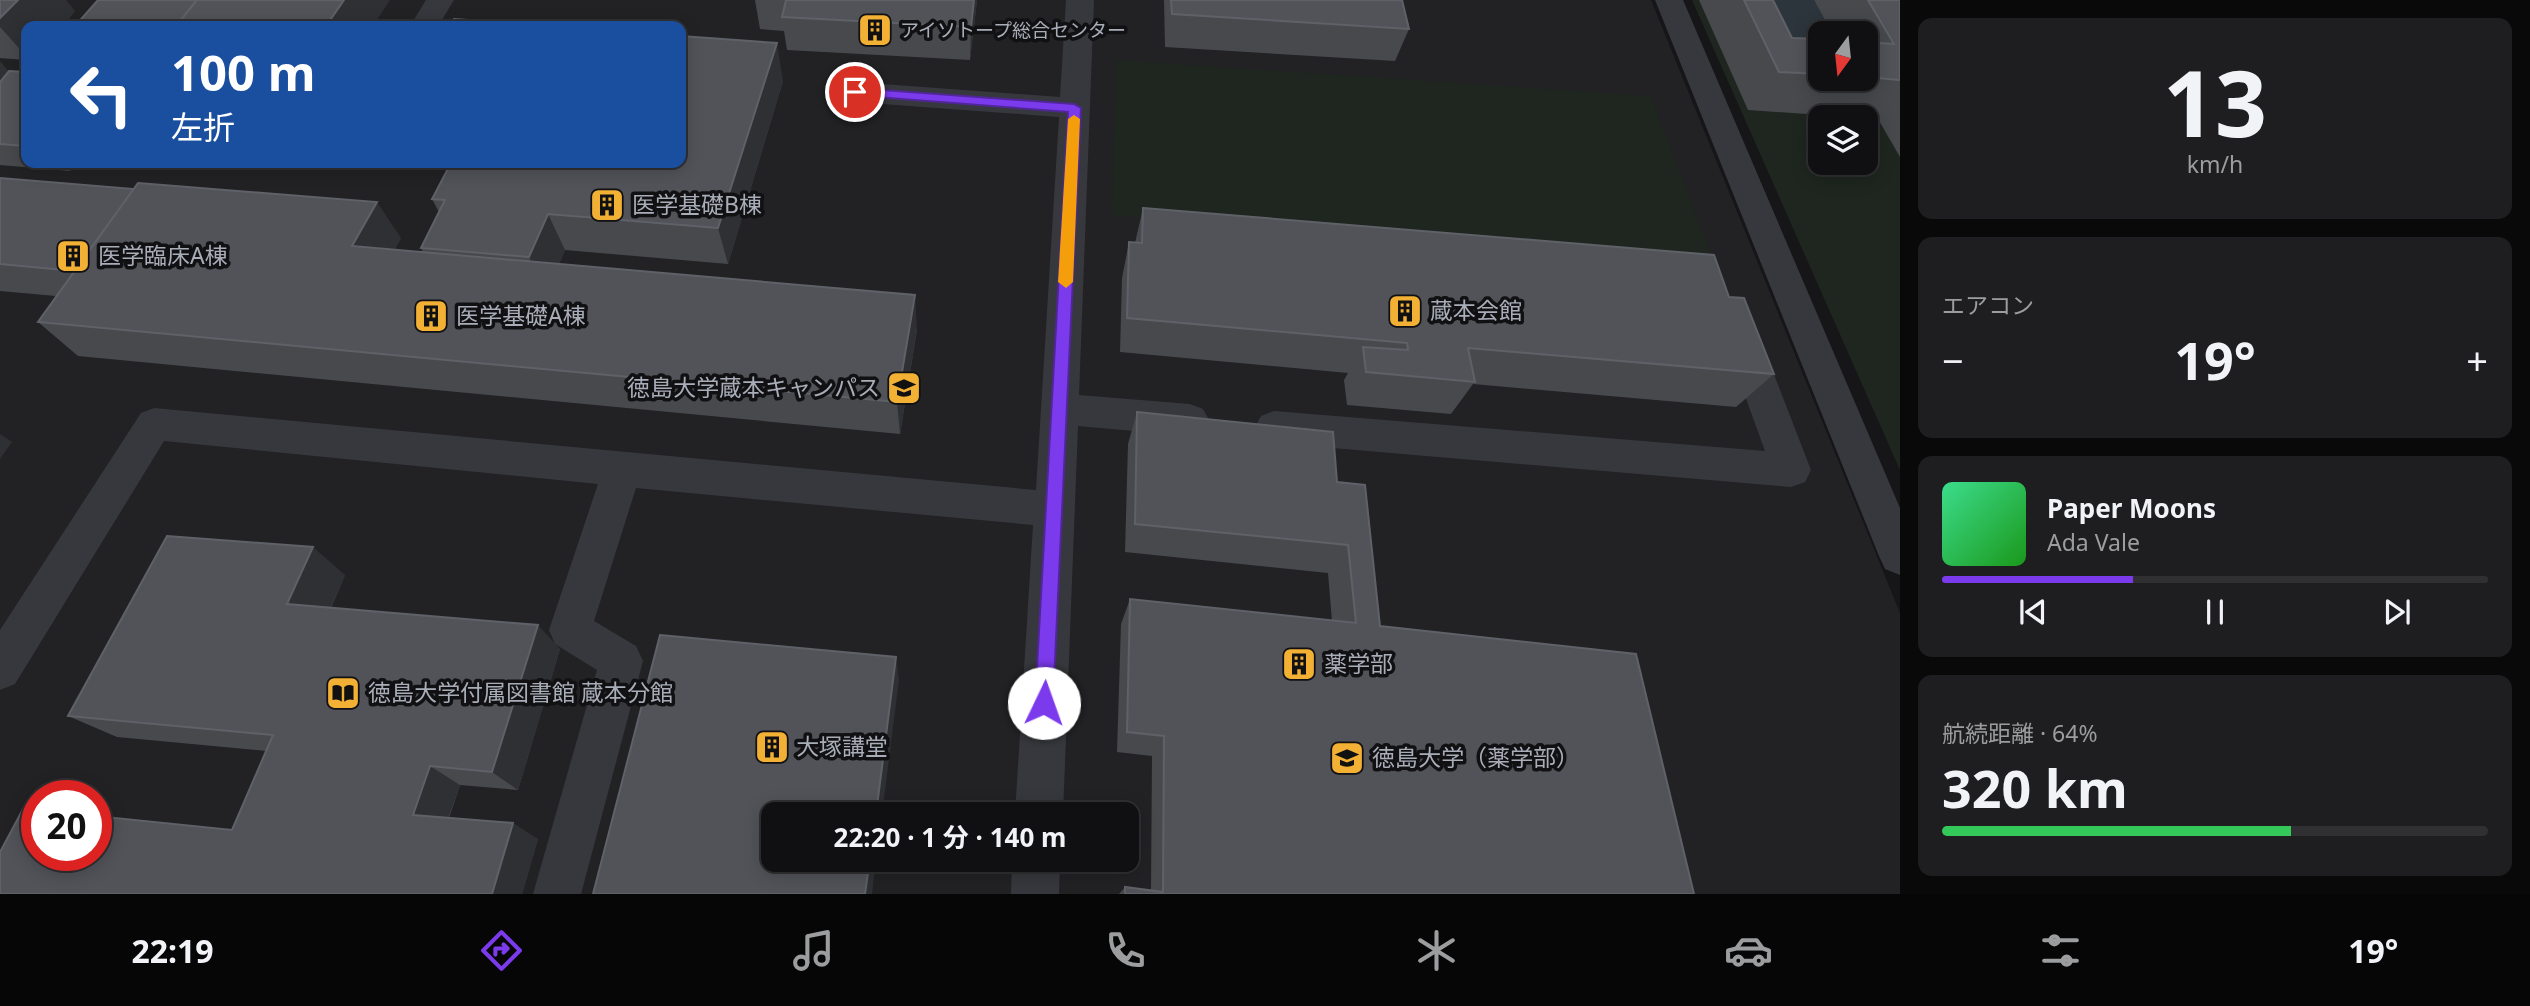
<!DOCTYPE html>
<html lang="ja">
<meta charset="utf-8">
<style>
body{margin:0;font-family:"Noto Sans","Noto Sans JP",sans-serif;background:#1e1e20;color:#f1f3f6;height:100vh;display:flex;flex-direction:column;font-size:26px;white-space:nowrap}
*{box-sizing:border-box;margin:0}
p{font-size:23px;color:#9c9d9f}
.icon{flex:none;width:38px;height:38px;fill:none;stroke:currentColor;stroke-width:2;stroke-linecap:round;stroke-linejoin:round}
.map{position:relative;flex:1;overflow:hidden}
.side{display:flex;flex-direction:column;gap:18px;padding:18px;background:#09090a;width:630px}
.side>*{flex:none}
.hud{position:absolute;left:21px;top:21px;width:665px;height:147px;border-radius:14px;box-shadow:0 4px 18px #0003,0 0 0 2px #303032;background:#1a4fa0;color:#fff;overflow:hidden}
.needle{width:46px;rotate:195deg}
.fabs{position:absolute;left:1808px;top:21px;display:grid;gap:14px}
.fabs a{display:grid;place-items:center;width:70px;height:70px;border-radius:14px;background:#101012;box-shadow:0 4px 18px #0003,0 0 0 2px #303032;font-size:35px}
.speed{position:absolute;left:21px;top:780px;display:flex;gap:14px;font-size:35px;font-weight:700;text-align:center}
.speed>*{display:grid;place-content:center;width:91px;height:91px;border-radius:50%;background:#101012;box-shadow:0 4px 18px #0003,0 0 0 2px #303032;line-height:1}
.speed .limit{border:10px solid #d22;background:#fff;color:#111}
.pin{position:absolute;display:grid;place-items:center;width:60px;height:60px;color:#fff;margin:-30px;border:4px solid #fff;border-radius:50%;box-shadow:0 2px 7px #0007}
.me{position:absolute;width:77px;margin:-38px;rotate:3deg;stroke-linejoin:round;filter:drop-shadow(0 0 5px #0008)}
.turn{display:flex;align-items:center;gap:24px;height:147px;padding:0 35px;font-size:32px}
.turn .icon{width:91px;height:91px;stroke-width:2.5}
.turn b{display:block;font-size:49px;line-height:60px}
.big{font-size:52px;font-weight:700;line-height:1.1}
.side .tile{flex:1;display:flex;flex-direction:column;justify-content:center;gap:10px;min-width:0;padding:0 24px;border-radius:14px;background:#1e1e20}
.side .dial{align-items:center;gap:0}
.dial b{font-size:91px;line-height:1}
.song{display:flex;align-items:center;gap:21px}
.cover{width:84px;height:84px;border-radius:10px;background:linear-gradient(135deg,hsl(150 70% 55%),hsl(120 70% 35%))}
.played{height:7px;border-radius:4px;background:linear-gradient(90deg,#7c3aed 35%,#303032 35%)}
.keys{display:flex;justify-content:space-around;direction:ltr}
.heat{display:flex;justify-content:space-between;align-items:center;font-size:38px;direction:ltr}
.charge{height:10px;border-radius:5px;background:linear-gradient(90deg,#34c759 64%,#303032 0)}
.trip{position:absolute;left:761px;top:802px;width:378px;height:70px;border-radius:14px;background:#101012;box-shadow:0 4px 18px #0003,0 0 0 2px #303032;font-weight:700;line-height:70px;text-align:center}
.dock{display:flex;height:112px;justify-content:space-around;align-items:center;background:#060607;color:#9c9d9f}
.dock .icon{width:49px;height:49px}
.dock .current{color:#7c3aed}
.dock b{font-size:32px;color:#f1f3f6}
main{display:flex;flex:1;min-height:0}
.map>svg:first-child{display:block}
</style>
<main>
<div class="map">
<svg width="1900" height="894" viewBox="0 0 1900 894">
<rect width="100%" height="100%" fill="#161618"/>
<path fill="#222225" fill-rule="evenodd" d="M0 0H1651L1900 613V894H0ZM26 26H681V163H26ZM37 796H96V856H37ZM774 814H1127V859H774Z"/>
<g fill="#1e261f" fill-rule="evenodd">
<path d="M1692 0H1900V470ZM1820 33H1866V79H1820ZM1820 117H1866V163H1820Z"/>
<polygon points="1116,60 1651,96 1713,260 1112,215"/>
</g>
<polygon fill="#2c353c" points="1725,0 1814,0 1832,33 1820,33 1820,79 1860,82 1762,76"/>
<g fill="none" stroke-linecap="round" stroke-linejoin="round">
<g fill="#37383d" fill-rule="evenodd">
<polygon points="426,0 454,0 438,26 410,26"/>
<polygon points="1066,0 1094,0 1079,395 1190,404 1203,409 1209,420 1203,431 1190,436 1078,426 1063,814 1015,814 1033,525 636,488 594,621 636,646 643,661 581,894 533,894 597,670 555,644 549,630 598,484 164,441 15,684 0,690 0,630 141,413 154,408 1036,490 1059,117 855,102 844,99 840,92 844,85 855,82 1060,97"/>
<polygon points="1655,0 1683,0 1900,508 1900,575 1885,569 1879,556"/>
<polygon points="1743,327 1756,331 1761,341 1811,470 1805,482 1791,487 1274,443 1261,438 1255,427 1261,416 1274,411 1765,451 1725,341 1730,331"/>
<polygon points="1012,859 1060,859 1059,894 1011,894"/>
</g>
</g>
<g fill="#47494d">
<polygon points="0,0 75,11 62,26 26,26 26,60 0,58"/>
<polygon points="755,0 977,0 970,60 787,50 784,31 760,29"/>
<polygon points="1164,0 1402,0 1409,29 1395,61 1165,47"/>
<polygon points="1699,0 1773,0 1792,38 1820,39 1820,79 1866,79 1866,33 1832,33 1814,0 1900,0 1900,157 1878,119 1748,110"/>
<polygon points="0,62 9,72 26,72 26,163 77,163 70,171 0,165"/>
<polygon points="783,81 728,264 565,250 559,264 917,330 900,434 78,356 38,322 56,296 0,291 0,178 401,238 394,250 423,252 421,248 439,212 432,199 681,163"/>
<polygon points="237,163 285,163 283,166"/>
<polygon points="1143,208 1729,297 1774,374 1736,407 1473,384 1451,414 1347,405 1344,380 1348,373 1120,352 1122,278 1129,242 1135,243"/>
<polygon points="1137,412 1337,482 1380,626 1694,894 1119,894 1125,887 1151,890 1152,756 1117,752 1121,624 1130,599 1332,621 1328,573 1125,552 1128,444"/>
<polygon points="345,575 331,608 560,649 518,790 460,785 449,818 538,839 522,894 0,894 232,830 266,751 117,737 68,716"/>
</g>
<g fill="#2f3033">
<polygon points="18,0 66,0 75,11 62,26 26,26 26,56 0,27 0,18"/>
<polygon points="344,0 390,0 373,26 326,26"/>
<polygon points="974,0 977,0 970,60 971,27"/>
<polygon points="777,43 783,81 728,264 718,228"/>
<polygon points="0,62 26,90 0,122"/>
<polygon points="62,163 77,163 70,171"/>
<polygon points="377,202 401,238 377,282 352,246"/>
<polygon points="548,214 565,250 547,293 529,257"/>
<polygon points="915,295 917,330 900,434 897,402"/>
<polygon points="0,434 12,442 0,459"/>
<polygon points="313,547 345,575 321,630 287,604"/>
<polygon points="538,625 560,649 518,790 492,772"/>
<polygon points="896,657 899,680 882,814 876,814"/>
<polygon points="430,766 460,785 444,830 413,815"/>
<polygon points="513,823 538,839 522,894 492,894"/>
<polygon points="870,859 876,859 872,894 865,894"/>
</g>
<g fill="#525359" stroke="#5f6168" stroke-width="2">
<polygon points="0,0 18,0 0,18"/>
<polygon points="98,0 197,0 176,26 75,26"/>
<polygon points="197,0 344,0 326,26 176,26"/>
<polygon points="786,0 974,0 971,27 782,17"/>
<polygon points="1171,0 1402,0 1409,29 1172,14"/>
<polygon points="1744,0 1773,0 1792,38 1820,39 1820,74 1779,72"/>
<polygon points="1868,0 1900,0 1900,80 1866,77 1866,42 1894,44"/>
<polygon points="454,19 552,26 450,26"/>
<polygon points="681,36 777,43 718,228 548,214 529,257 421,248 445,200 432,199 451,163 681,163"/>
<polygon points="9,71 26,72 26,146 0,144 0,82"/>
<polygon points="0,178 134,189 74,271 0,264"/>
<polygon points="138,183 377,202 352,246 915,295 897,402 38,322"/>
<polygon points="1143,208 1714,255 1729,297 1744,298 1774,374 1468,348 1475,382 1366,372 1363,347 1408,350 1407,343 1127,318 1129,242 1142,243"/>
<polygon points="1137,412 1333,432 1337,482 1365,485 1380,626 1636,654 1694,894 1125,894 1125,887 1163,892 1164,736 1127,732 1130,599 1356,623 1348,545 1135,524"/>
<polygon points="167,536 313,547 287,604 538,625 492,772 430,766 413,815 513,823 492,894 0,894 0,852 23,809 37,810 37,856 96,856 96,816 232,830 273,735 68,716"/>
<polygon points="660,635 896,657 876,814 774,814 774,859 870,859 865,894 593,894"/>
</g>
<polygon fill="#7c3aed" stroke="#51269a" stroke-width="2" points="855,88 1074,104 1081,108 1053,703 1051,709 1044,712 1038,709 1035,703 1068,112 850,95 848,92"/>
<polygon fill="#f59e0b" points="1074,115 1080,119 1073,282 1066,288 1058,282 1068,119"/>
<defs>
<g id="building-square" transform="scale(1.75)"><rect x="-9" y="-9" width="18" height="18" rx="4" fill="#f2b134" stroke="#111113"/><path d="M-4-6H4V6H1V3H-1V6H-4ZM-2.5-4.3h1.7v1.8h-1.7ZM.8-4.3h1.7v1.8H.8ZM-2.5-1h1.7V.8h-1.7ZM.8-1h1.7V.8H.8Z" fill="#111"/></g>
<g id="university-square" transform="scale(1.75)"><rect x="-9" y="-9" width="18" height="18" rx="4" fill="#f2b134" stroke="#111113"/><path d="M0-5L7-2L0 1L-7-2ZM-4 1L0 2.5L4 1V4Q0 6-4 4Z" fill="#111"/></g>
<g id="library-square" transform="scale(1.75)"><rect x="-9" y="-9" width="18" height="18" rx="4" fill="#f2b134" stroke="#111113"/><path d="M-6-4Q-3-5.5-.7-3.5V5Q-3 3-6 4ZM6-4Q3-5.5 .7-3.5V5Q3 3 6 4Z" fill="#111"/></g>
</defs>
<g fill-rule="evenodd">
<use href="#building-square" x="875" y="30"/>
<use href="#building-square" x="607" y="205"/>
<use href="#building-square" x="73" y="256"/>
<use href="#building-square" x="1405" y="311"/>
<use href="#building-square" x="431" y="316"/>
<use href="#university-square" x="904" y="388"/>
<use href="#building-square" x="1299" y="664"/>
<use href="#library-square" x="343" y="693"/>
<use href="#building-square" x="772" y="747"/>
<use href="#university-square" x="1347" y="758"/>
</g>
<g text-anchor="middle" stroke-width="7" stroke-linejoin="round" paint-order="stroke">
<g font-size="19" fill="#a8adb8" stroke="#111113" text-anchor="start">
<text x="900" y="37">アイソトープ総合センター</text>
</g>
<g font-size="23" fill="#a8adb8" stroke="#111113" text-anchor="start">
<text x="632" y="213">医学基礎B棟</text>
<text x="98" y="264">医学臨床A棟</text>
<text x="1430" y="319">蔵本会館</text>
<text x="456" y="324">医学基礎A棟</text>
<text x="880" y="396" text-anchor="end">徳島大学蔵本キャンパス</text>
<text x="1324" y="672">薬学部</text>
<text x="368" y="701">徳島大学付属図書館 蔵本分館</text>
<text x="796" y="755">大塚講堂</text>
<text x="1372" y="766">徳島大学（薬学部）</text>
</g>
</g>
</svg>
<div class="fabs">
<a><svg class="needle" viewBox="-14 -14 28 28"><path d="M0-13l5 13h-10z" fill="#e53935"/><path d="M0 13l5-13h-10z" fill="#9c9d9f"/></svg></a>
<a><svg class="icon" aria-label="layers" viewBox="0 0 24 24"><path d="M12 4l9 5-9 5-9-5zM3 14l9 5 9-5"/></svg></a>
</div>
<div class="speed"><div class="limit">20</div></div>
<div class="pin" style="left:855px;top:92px;background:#d93025"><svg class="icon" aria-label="arrive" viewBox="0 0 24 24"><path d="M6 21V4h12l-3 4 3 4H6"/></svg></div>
<svg class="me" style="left:1044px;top:703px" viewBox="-20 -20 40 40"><circle r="19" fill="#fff"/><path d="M0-13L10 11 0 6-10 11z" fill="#7c3aed"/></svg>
<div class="trip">22:20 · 1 分 · 140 m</div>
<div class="hud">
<div class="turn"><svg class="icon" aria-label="left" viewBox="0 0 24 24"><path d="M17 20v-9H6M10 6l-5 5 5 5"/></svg><div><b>100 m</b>左折</div></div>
</div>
</div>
<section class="side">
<div class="tile dial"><b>13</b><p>km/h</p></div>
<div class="tile"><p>エアコン</p>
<div class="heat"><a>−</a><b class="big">19°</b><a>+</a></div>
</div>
<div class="tile">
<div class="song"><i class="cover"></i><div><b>Paper Moons</b><p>Ada Vale</p></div></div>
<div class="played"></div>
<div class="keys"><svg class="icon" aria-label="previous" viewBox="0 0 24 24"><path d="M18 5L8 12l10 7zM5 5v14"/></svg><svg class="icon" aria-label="pause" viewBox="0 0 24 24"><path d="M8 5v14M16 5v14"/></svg><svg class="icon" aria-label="next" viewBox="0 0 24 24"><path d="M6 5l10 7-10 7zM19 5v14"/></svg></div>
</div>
<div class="tile"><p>航続距離 · 64%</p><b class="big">320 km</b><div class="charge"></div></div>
</section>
</main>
<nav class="dock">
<b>22:19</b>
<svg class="icon current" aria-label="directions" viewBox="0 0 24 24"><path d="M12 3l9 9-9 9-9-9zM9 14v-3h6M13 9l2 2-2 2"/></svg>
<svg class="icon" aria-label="music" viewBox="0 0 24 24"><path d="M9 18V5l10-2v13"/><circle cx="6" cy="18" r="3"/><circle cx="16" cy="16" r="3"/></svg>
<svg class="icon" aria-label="phone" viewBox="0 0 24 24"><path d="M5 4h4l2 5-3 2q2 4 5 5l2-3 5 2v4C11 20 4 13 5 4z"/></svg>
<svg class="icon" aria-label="climate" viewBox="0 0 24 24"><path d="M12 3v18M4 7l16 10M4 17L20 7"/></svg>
<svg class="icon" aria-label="car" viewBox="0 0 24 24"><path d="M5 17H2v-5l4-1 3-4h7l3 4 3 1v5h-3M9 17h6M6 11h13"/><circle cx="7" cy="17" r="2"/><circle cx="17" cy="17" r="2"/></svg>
<svg class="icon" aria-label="filters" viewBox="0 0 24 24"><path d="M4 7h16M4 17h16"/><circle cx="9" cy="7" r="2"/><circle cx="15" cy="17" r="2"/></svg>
<b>19°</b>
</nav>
